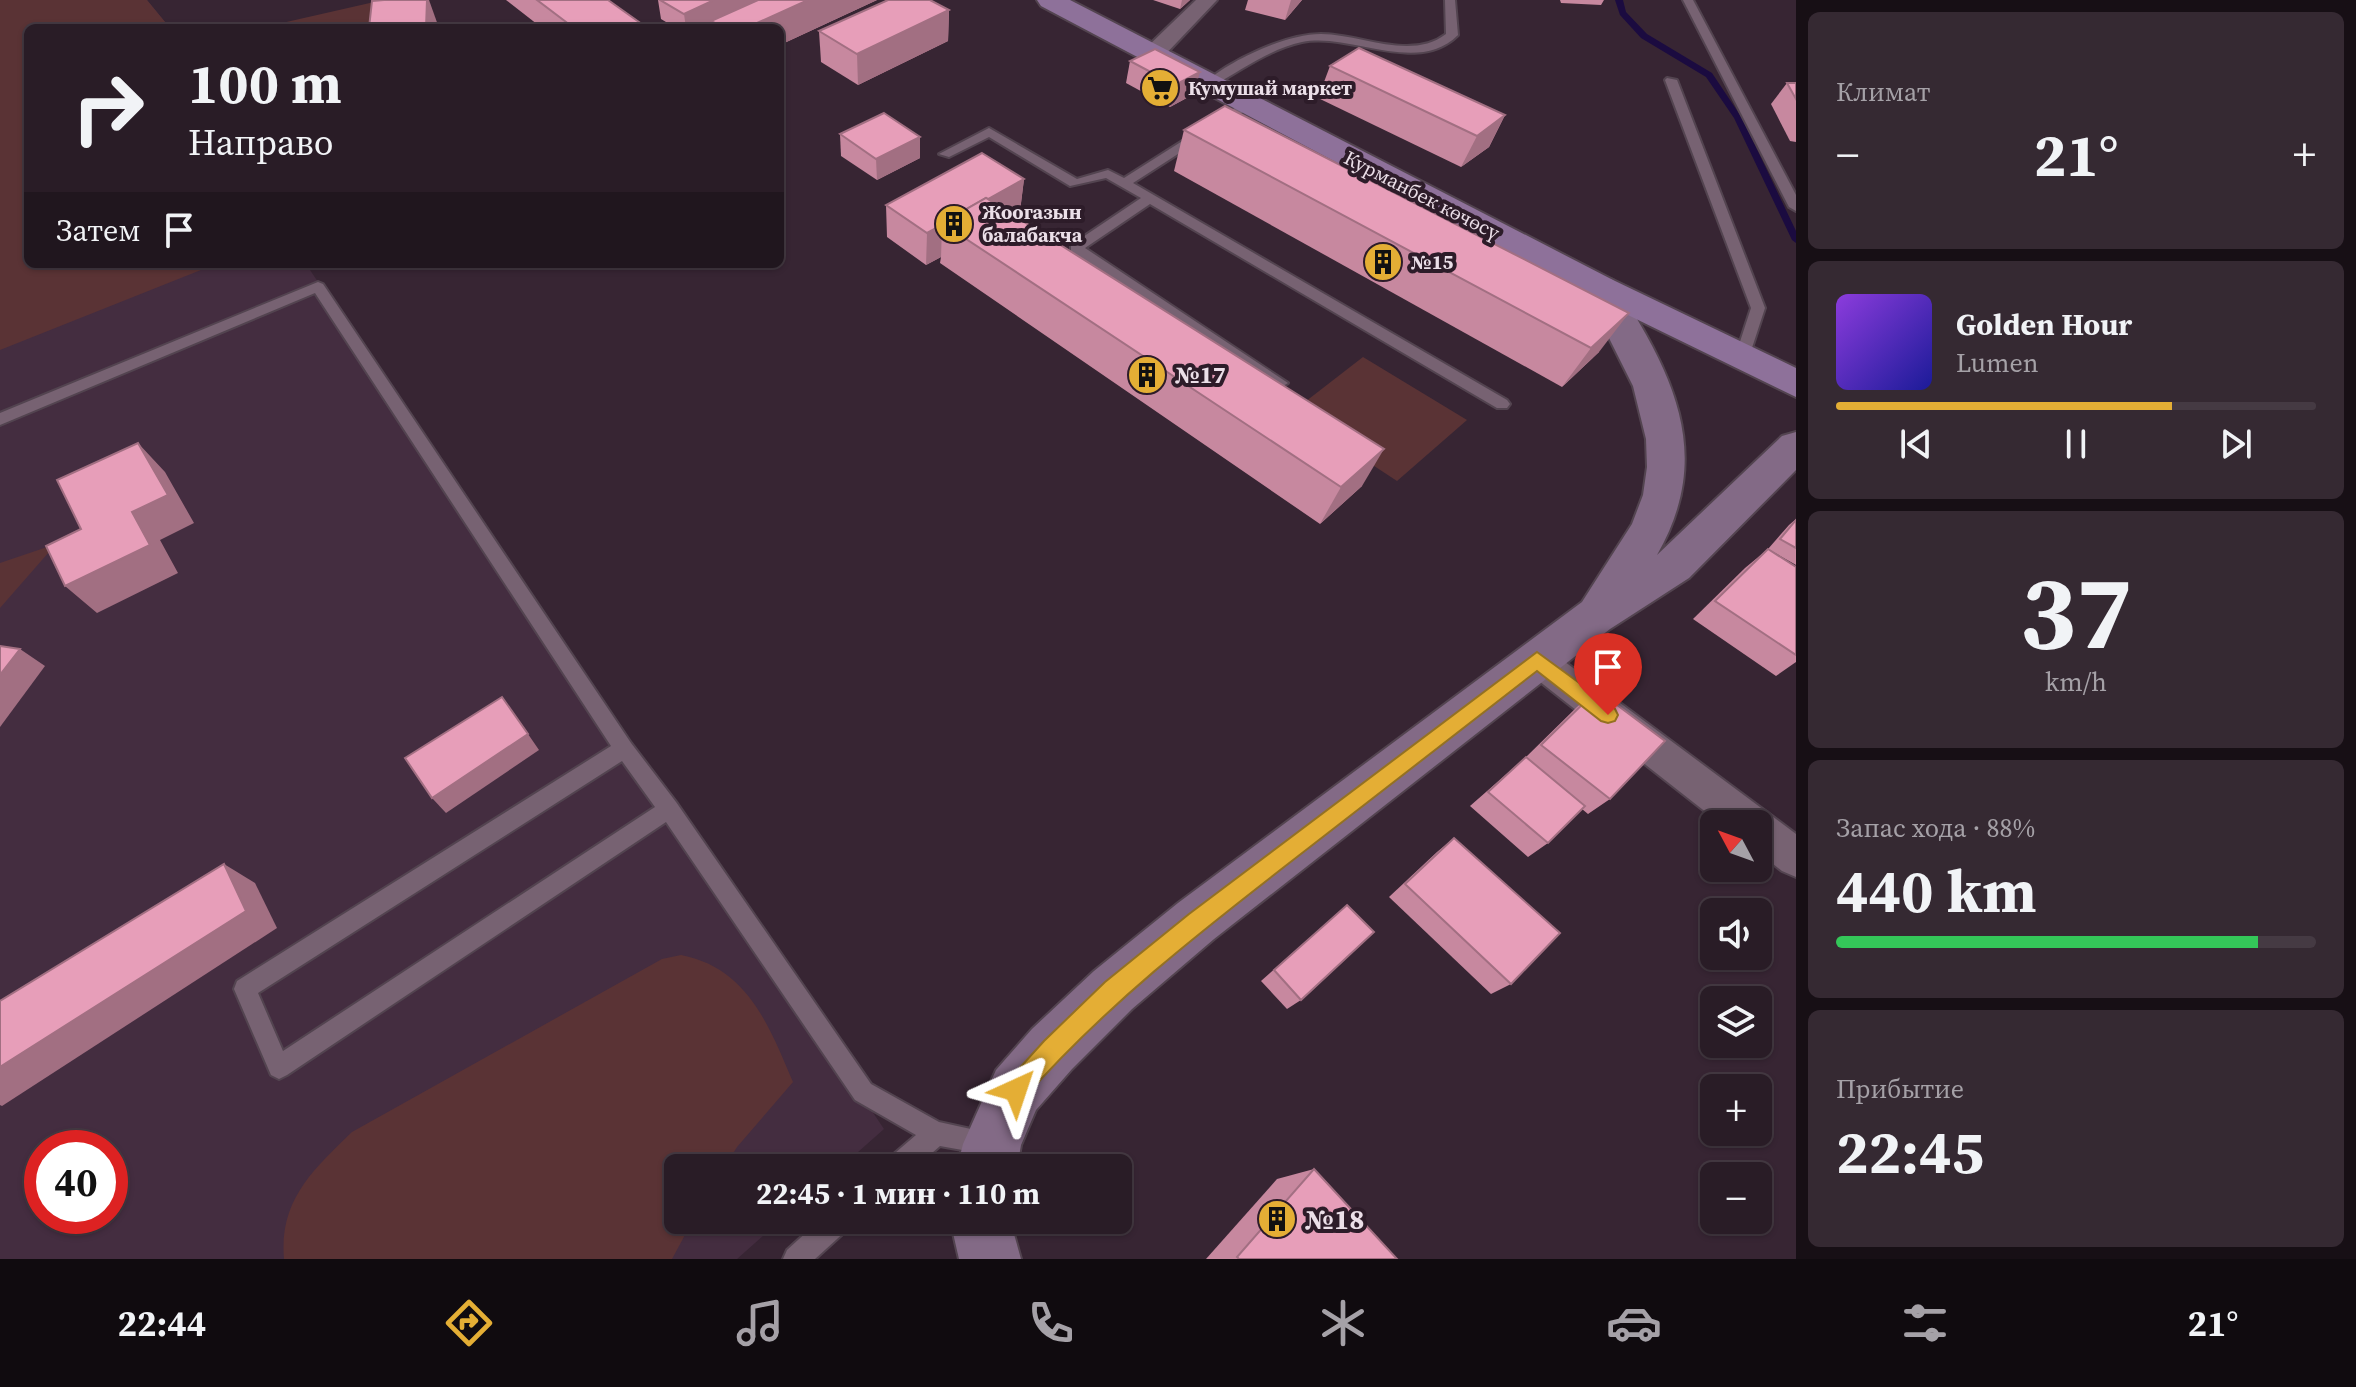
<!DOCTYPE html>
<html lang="ru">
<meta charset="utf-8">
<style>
body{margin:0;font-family:"Source Serif 4",serif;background:#352932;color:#f1f3f6;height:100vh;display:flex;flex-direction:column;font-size:30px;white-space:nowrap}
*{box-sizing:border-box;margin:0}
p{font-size:26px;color:#a5a1a7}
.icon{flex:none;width:44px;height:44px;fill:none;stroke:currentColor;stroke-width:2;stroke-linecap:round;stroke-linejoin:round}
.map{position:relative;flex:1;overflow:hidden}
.sheet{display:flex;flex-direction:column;gap:12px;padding:12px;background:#170f15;width:560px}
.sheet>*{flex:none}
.banner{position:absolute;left:24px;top:24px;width:760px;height:244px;border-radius:12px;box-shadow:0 2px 6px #0004,0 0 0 2px #453a43;background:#291c26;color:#f1f3f6;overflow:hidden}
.needle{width:52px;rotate:311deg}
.fabs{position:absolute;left:1700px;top:810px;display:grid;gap:16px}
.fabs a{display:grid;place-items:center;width:72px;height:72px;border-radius:12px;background:#291c26;box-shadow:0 2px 6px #0004,0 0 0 2px #453a43;font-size:40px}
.speed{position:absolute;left:24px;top:1130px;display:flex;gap:16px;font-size:40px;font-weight:700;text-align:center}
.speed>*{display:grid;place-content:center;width:104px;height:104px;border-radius:50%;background:#291c26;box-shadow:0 2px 6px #0004,0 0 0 2px #453a43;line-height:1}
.speed .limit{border:12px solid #d22;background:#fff;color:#111}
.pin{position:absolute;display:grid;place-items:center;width:68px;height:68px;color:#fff;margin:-82px -34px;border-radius:50% 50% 50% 0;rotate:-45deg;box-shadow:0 0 8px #0007}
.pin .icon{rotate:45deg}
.me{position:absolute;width:88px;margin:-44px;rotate:42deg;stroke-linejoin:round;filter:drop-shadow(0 0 6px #0008)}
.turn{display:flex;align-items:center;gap:28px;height:168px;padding:0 32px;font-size:36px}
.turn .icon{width:104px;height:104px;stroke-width:2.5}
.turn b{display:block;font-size:56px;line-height:68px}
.then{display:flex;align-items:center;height:76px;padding:0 32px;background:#0003;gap:16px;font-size:30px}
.big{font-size:60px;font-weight:700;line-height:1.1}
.sheet .card{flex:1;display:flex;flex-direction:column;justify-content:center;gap:12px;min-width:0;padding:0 28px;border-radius:12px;background:#352932}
.sheet .dial{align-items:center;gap:0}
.dial b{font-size:104px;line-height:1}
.song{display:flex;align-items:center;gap:24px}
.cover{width:96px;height:96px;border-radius:12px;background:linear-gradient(135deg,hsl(270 70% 55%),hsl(240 70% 35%))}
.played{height:8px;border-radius:4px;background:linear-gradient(90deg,#e4ae35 70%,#453a43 70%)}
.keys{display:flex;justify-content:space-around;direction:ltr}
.heat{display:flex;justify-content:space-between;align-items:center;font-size:44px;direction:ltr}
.charge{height:12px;border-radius:6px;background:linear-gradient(90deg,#34c759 88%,#453a43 0)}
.trip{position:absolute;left:664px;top:1154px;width:468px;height:80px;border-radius:12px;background:#291c26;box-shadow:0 2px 6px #0004,0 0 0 2px #453a43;font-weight:700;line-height:80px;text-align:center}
.dock{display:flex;height:128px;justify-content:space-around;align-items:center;background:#100b0f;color:#a5a1a7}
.dock .icon{width:56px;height:56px}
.dock .active{color:#e4ae35}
.dock b{font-size:36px;color:#f1f3f6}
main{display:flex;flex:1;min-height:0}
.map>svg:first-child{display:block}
</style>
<main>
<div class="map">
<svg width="1796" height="1259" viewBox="0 0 1796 1259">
<rect width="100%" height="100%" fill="#372533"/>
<path fill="#442d40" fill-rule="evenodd" d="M0 0H147L170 28H28V264H306L884 1129 840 1168H678V1220H781L737 1259H0ZM42 1148H110V1216H42Z"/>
<g fill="#5a3335">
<polygon points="0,0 147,0 170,28 28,28 28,264 216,264 0,350"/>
<polygon points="383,0 378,28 260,28"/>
<polygon points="1363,357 1467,420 1397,481 1292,412"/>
<polygon points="56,544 0,608 0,563"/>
<path d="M681 955C748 968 769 1026 793 1082L737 1147 724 1168H678V1220H693L672 1259H284C279 1200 313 1170 352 1132L662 959Z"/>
</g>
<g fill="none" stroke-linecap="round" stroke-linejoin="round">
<polygon fill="#1b0b40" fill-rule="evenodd" points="1615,0 1623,0 1626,12 1647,34 1712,73 1742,118 1796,231 1796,243 1792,240 1734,118 1706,77 1641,38 1620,15"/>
<g stroke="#534450" stroke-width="4">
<g id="lane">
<path d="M1445 0H1455L1458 35C1417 76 1351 32 1302 42 1270 49 1241 70 1213 86L1203 84C1229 61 1285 34 1321 34 1361 34 1411 61 1446 34Z"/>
<polygon points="1683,0 1693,0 1796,195 1796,211 1789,207"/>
<polygon points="1667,78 1677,80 1765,308 1749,357 1742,362 1735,357 1751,308 1665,80"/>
<polygon points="1244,102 1254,105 1133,183 1507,400 1510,404 1507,408 1497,408 1150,204 1085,248 1288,383 1280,388 1275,387 1071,251 1071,245 1141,198 1106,178 1070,186 989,137 949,157 939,154 989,128 1077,179 1108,170 1124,178"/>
<path d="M318 282 323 284 631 743 676 802 871 1084 939 1122 998 1135 1002 1143 998 1151 990 1155 940 1146 915 1168H885L888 1159 916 1135 855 1100 666 822 287 1075 279 1079 271 1075 234 989 237 981 611 746 315 293 0 425V413ZM622 761 655 807 283 1051 258 993Z"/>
<polygon points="820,1220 851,1220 848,1229 815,1259 783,1259 787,1250"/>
</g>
</g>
<g stroke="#534450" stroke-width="4">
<g id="street">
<polygon points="1196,0 1217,0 1161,59 1145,59 1142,54 1145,49"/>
<polygon points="1537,645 1549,650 1796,834 1796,877 1782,871 1758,852 1758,824 1721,824 1525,670 1520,660 1525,650"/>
</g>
</g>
<g stroke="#534450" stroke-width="4">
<g id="secondary">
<path d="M1601 277 1613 280C1671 371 1716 452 1657 555L1782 436 1796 432V470L1689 578 1610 629 1214 939 1132 1009 1072 1069 1036 1110 1021 1145 1017 1168H957L963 1144 996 1070 1032 1029 1094 971 1178 903 1582 602 1632 524 1643 495 1647 467 1646 439 1633 386 1584 288 1589 280Z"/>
<polygon points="950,1220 1010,1220 1021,1259 959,1259"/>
</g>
</g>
<g stroke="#534450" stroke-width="4">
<polygon id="primary" points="1037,0 1070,0 1613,280 1796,368 1796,397 1589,296 1041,6"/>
</g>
<use href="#lane" fill="#776272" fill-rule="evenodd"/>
<use href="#street" fill="#776272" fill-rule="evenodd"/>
<use href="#secondary" fill="#836a86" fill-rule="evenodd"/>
<use href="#primary" fill="#8e719a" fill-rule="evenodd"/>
</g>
<g fill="#c7889f">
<polygon points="506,0 608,0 646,28 542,28"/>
<polygon points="658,0 756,0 756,1 877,0 780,45 780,28 712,28 712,24 703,28 676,28 661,19"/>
<polygon points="1153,0 1190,0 1180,9"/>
<polygon points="1248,0 1302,0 1285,20 1245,10"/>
<polygon points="1560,0 1604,0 1601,5 1561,3"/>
<polygon points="949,10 948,41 858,85 821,62 819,31"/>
<polygon points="1130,61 1194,94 1170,107 1126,83"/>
<polygon points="1330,66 1505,115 1489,147 1461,167 1318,98"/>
<polygon points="1787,83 1796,83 1796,142 1790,141 1771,104"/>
<polygon points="1184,130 1599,352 1562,387 1174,171"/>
<polygon points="840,134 920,158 877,180 841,156"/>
<polygon points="1024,179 1020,211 1013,215 1362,486 1320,524 940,263 941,257 926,265 887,237 886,205"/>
<polygon points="1796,519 1796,565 1768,549 1789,525"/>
<polygon points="1768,549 1796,567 1796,662 1776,676 1693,619 1745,568"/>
<polygon points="1597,690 1610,799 1588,814 1582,809 1548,843 1528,857 1470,806 1526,757 1577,707"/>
<polygon points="1454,838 1511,984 1491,994 1389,897 1437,852"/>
<polygon points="1347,905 1301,1000 1287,1009 1261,981"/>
<polygon points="1314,1169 1397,1259 1206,1259 1277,1179"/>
</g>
<g fill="#a26f82">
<polygon points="427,0 429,0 439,28 426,28"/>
<polygon points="714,0 755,0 756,4 711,21 712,24 703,28 686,28 684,14"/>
<polygon points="808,0 877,0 780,45 780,28 746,28"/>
<polygon points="1182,0 1190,0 1180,9"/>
<polygon points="1291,0 1302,0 1285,20"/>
<polygon points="949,10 948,41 858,85 857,54"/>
<polygon points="1200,72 1194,94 1170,107 1175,85"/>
<polygon points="1505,115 1489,147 1461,167 1477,136"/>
<polygon points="920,137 920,158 877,180 876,159"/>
<polygon points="1024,179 1020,211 969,240 944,224"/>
<polygon points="942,225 941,257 926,265 927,233"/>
<polygon points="1629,313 1599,352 1562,387 1591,348"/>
<polygon points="138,443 165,472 194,523 160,540 178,573 97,613 65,586 132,512"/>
<polygon points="1384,449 1362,486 1320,524 1341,487"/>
<polygon points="20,649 45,666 0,727 0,675"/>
<polygon points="528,734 539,750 446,813 432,798"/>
<polygon points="224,864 255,883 277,928 2,1106 0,1105 0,1067"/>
</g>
<g fill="#e79eb9" stroke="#a26f82" stroke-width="2">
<polygon points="384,0 427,0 426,28 369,28 372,1"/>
<polygon points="537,0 608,0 646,27 574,28"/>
<polygon points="660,0 714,0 684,14"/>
<polygon points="758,0 808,0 746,28 724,28 711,21"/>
<polygon points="888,0 930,0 949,10 857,54 819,31"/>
<polygon points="1359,48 1505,115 1477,136 1330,66"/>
<polygon points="1155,49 1200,72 1175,85 1130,61"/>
<polygon points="1787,83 1796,83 1796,99"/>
<polygon points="1225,106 1629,313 1591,348 1184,130"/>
<polygon points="884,113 920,137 876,159 840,134"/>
<polygon points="982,153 1024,179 988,199 986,198 942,223 942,225 927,233 886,205"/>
<polygon points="986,198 1384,449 1341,487 942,223"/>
<polygon points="138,443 168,495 132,512 150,545 65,586 46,546 81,529 57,480"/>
<polygon points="1796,520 1796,548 1780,539"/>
<polygon points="1768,549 1796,567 1796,655 1715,601"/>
<polygon points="0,646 20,649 0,675"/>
<polygon points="1597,690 1665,741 1610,799 1541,745"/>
<polygon points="502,697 528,734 432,798 405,758"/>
<polygon points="1526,757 1585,806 1548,843 1488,792"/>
<polygon points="1454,838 1560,933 1511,984 1405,884"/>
<polygon points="224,864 246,911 0,1067 0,1001"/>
<polygon points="1347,905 1374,932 1301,1000 1274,970"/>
<polygon points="1314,1169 1397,1259 1239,1259 1237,1257"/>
</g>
<path fill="#e4ae35" stroke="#947122" stroke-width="2" d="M1537 652 1615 709 1618 715 1615 721 1608 723 1601 721 1537 671C1457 733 1377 795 1297 857 1200 932 1105 1006 1024 1098L1016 1102 1008 1098 1004 1090 1008 1081 1044 1041 1105 982 1189 914Z"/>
<defs>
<g id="supermarket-disc" transform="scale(2)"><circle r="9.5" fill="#e4ae35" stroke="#2d1c29"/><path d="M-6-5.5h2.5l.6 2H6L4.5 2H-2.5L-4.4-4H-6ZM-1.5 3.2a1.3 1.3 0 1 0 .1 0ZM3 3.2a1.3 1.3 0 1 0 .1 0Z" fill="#111"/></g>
<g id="building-disc" transform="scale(2)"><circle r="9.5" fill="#e4ae35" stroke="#2d1c29"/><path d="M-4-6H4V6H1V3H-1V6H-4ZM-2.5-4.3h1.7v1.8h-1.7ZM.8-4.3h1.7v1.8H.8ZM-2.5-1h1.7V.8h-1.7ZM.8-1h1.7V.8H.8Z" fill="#111"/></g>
</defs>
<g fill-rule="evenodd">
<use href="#supermarket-disc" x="1160" y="88"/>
<use href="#building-disc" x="954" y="224"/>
<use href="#building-disc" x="1383" y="262"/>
<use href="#building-disc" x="1147" y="375"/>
<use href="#building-disc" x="1277" y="1219"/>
</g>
<g text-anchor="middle" stroke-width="8" stroke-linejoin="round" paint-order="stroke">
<g font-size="20" font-weight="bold" fill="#ebdfe8" stroke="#2d1c29" text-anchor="start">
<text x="1188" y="95">Кумушай маркет</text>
<text x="982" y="219">Жоогазын<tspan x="982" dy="23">балабакча</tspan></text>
<text x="1411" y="269">№15</text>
</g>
<g font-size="20" fill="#ebdfe8" stroke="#2d1c29">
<text transform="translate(1422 195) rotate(27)" y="7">Курманбек көчөсү</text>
</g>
<g font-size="24" font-weight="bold" fill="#ebdfe8" stroke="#2d1c29" text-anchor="start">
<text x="1175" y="383">№17</text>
</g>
<g font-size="28" font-weight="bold" fill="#ebdfe8" stroke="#2d1c29" text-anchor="start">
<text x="1305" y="1229">№18</text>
</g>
</g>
</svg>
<div class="fabs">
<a><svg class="needle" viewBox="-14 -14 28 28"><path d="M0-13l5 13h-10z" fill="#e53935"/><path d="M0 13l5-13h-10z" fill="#a5a1a7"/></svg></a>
<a><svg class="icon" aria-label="sound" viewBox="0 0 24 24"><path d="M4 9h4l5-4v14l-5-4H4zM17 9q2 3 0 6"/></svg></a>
<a><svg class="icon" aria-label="layers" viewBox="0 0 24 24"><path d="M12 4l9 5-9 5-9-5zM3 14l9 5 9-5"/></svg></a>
<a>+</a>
<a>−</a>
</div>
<div class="speed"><div class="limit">40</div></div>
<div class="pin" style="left:1608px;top:715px;background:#d93025"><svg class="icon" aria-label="arrive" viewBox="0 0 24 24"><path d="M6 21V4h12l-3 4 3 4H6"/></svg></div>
<svg class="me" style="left:1016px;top:1090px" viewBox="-20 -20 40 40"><path d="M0-17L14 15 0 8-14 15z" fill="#e4ae35" stroke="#fff" stroke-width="4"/></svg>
<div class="trip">22:45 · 1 мин · 110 m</div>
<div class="banner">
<div class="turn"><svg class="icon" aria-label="right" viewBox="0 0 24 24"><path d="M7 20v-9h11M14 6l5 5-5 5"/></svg><div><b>100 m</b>Направо</div></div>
<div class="then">Затем<svg class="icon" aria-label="arrive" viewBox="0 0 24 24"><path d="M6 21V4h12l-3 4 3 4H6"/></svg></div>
</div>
</div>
<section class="sheet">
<div class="card"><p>Климат</p>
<div class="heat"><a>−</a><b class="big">21°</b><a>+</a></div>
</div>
<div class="card">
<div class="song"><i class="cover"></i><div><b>Golden Hour</b><p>Lumen</p></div></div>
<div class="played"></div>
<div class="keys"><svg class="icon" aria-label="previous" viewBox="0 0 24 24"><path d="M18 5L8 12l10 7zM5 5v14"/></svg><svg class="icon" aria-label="pause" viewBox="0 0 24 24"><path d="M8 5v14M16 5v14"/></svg><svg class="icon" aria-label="next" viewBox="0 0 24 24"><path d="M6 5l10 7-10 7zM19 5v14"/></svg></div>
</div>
<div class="card dial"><b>37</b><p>km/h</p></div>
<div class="card"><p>Запас хода · 88%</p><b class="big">440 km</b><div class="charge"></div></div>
<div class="card"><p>Прибытие</p><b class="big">22:45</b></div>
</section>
</main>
<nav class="dock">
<b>22:44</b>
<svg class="icon active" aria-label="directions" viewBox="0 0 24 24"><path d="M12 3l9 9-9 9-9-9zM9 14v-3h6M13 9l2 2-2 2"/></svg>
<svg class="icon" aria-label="music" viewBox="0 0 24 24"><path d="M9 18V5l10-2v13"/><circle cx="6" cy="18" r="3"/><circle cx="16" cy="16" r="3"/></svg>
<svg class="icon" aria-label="phone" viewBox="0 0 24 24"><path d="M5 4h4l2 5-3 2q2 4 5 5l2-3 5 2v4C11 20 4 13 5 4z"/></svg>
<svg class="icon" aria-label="climate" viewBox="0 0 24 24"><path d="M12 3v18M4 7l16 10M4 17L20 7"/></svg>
<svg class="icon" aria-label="car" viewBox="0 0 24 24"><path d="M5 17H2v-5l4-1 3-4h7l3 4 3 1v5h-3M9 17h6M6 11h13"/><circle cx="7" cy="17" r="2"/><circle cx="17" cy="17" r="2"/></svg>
<svg class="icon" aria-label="filters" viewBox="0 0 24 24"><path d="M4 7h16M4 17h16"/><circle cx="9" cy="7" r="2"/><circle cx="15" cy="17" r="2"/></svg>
<b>21°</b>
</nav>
